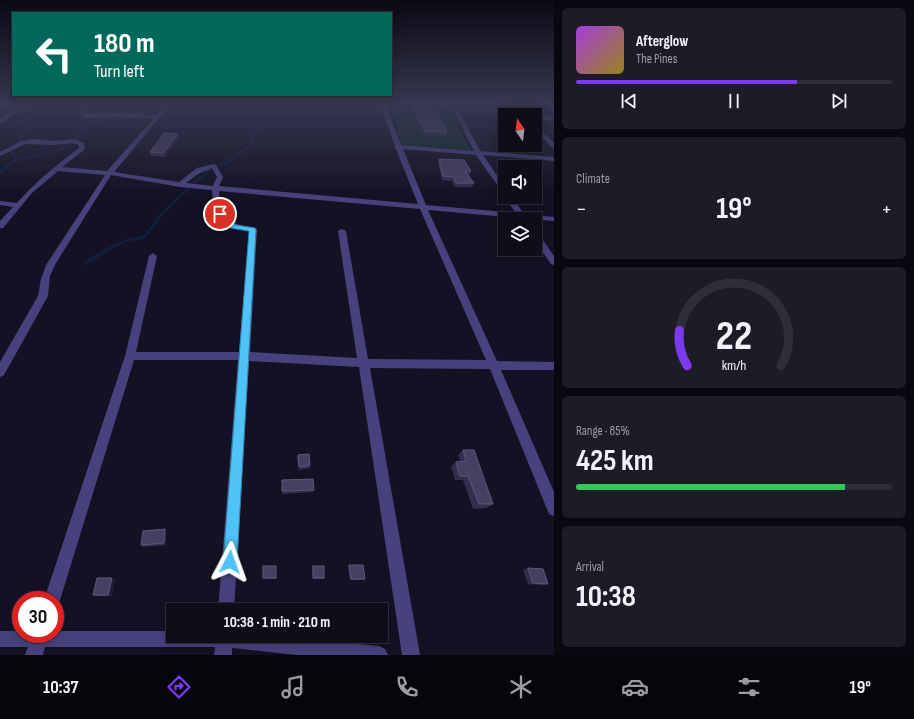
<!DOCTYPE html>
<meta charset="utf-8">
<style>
body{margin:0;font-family:"Sofia Sans Condensed",sans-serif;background:#1e1b28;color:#f1f3f6;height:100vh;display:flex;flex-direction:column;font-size:15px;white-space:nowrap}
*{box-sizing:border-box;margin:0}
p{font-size:13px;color:#9c9ca3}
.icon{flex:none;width:22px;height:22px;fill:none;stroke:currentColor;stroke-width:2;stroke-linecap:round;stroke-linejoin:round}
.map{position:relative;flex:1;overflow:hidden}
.panel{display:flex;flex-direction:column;gap:8px;padding:8px;background:#09070f;width:360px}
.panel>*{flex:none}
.hud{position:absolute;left:12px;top:12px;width:380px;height:84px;border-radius:0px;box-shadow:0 2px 10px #0003,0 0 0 1px #302d3a;background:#00695c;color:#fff;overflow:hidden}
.needle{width:26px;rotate:346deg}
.controls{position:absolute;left:498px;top:108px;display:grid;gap:8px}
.controls a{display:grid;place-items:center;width:44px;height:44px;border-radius:0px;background:#100d1b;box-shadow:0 2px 10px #0003,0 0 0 1px #302d3a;font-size:20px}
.speed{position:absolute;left:12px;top:591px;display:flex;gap:8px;font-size:20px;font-weight:700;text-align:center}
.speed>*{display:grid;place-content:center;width:52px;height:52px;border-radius:50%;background:#100d1b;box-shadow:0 2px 10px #0003,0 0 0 1px #302d3a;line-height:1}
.speed .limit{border:6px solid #d22;background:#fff;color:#111}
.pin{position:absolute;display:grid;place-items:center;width:34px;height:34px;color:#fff;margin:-17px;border:2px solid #fff;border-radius:50%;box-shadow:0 1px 4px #0007}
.me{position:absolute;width:44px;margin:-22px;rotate:4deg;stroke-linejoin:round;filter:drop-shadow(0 0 3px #0008)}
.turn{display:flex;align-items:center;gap:14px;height:84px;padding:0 16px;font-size:18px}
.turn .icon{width:52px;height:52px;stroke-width:2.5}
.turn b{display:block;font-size:28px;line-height:34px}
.big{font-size:30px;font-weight:700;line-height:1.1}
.panel .card{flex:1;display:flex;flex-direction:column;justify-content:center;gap:6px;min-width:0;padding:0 14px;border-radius:6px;background:#1e1b28}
.panel .dial{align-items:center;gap:0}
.dial svg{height:104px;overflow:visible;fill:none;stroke:#302d3a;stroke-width:7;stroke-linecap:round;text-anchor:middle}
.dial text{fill:#f1f3f6;stroke:none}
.song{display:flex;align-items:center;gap:12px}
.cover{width:48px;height:48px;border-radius:6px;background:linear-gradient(135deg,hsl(280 70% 55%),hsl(50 70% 35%))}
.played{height:4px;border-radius:2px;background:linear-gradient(90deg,#7c3aed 70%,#302d3a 70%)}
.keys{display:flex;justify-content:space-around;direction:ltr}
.heat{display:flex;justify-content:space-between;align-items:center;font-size:22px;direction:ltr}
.charge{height:6px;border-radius:3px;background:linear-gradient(90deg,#34c759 85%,#302d3a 0)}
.trip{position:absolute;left:166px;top:603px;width:222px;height:40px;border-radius:0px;background:#100d1b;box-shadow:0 2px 10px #0003,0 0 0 1px #302d3a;font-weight:700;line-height:40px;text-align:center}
.dock{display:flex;height:64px;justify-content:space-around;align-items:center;background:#06050b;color:#9c9ca3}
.dock .icon{width:28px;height:28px}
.dock .current{color:#7c3aed}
.dock b{font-size:18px;color:#f1f3f6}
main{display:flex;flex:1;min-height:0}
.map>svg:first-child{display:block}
</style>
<main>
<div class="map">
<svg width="554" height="655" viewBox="0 0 554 655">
<rect width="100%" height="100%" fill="#151124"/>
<polygon fill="#152d2d" points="390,105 450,111 471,150 404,145 401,143"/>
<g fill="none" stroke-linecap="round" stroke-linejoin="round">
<g stroke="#101e3e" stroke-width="2.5">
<polyline points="16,160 67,148 80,135 80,129 90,123 104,118"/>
<polyline points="5,168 16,160 12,152 26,130 24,121 60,103"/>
<path d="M211 168C215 165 219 166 223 164 233 161 240 151 250 146L254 134 264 128 271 115 281 113 284 107 293 103"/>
</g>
<g stroke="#101e3e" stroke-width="3">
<polyline points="0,172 6,167"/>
<polyline points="106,250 128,240 141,238 147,234 162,213 212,167"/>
</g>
<polyline stroke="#101e3e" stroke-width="4" points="86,263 108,249"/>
<g fill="#47427d" fill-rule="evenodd">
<polygon points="31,103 39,103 18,112 0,124 0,119 14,110"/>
<path d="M83 103H88L84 112 87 114 113 113 156 115 167 103H172L114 172 179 182 197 168 214 164 216 165 223 177 219 186 418 204 396 149 394 147 395 146 380 103H385L401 145 474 151 452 108 422 103H441L523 114 524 115H508L458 109 480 151 554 157V161L483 155 505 187V194L503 193 476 155 403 149 426 205 516 213 504 197 505 196 512 197 524 214 554 217V221L428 210 497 361 554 362V370H501L554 492V516L549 514 490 369 370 368 420 655H402L359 367 249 361 234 610H218L238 360H134L60 600 58 606 55 607V600H44L125 356 149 256 153 253 157 256 136 352H239L249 232C243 230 235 230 230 228 216 220 213 205 212 190L180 187 111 175 56 263 50 276 48 296 4 375 0 377V362L38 296 41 279 46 265 105 175 58 171 32 193 3 228H0V221L13 207 0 205V201L17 203C35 182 57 165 79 148V145L73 143 54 145 25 144 0 156V152L22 141 33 139 54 141 74 139 84 143 85 149 62 167 107 171 154 118 113 117 86 118 78 112ZM212 168 217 177 213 186 186 183 198 174ZM219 191 420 209 486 360 368 359 346 231 342 229 338 231 357 358 250 352 257 230 256 228C250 227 243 226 237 224 223 220 220 203 219 191Z"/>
<polygon points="548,103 553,103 554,113 552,112"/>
<polygon points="535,115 554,117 554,121 535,119"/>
<polygon points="535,125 554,143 554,149 535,130"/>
<polygon points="535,233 538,233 554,256 554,265 551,264 535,241"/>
<polygon points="0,631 21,631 21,634 55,634 55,631 173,631 173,636 277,636 379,646 385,649 388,655 297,655 232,648 232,655 214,655 215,647 45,647 43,655 25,655 28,647 0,647"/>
</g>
</g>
<g fill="#352d50">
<polygon points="409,103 431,103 447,132 446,136 424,135"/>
<polygon points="179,138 165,157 151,156 150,152"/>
<polygon points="439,159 471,171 470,175 468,175 474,183 472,187 455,187 452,181 442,180 438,163"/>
<polygon points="463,450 493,504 487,508 473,509 463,480 455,480 451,466 456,462 460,461 458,455"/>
<polygon points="298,455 310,465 310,468 299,470 297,458"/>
<polygon points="282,480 314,490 313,492 282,494"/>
<polygon points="165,529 167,531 166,545 143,547 141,545"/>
<polygon points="349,565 365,579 363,580 350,580 348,567"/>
<polygon points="276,566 276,579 264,579 263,578"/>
<polygon points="313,566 324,578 324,579 313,579 312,567"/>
<polygon points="528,568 548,584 543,585 528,584 523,570"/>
<polygon points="115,579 112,596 96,596 93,595"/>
</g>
<g fill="#201a37">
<polygon points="178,134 179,138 165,157 164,153"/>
<polygon points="165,529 167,531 166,545 164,543"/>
<polygon points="112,578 115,579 112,596 108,595"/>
</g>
<g fill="#473f62" stroke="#5f587a">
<polygon points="411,103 431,103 433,105 447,132 425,131"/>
<polygon points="164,133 178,134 164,153 150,152"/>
<polygon points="439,159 464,160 471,171 465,171 474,183 456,183 454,177 443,176"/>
<polygon points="463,450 474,450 493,504 479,504 468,476 460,476 456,462 466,461"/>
<polygon points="309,454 310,465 299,467 298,455"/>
<polygon points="313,479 314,490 282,491 282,480"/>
<polygon points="165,529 164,543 141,545 143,531"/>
<polygon points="349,565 363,565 365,579 351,579"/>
<rect x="263" y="566" width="13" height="12"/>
<rect x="313" y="566" width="11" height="12"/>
<polygon points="528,568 543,569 548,584 533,583"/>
<polygon points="97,578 112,578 108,595 93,595"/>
</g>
<linearGradient id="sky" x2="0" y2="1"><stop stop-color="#0c0914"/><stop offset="0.53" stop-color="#353850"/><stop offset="1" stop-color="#353850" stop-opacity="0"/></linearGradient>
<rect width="554" height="195" fill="url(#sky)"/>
<polygon fill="#4fc3f7" stroke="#337fa1" points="220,212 236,225 255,228 256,230 237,562 235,567 230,569 225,567 223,562 249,231 231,228 217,214"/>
</svg>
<div class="controls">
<a><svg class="needle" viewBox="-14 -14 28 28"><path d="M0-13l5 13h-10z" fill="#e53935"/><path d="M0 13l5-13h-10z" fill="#9c9ca3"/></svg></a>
<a><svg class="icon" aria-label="sound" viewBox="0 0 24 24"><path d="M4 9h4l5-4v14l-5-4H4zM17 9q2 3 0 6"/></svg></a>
<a><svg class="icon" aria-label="layers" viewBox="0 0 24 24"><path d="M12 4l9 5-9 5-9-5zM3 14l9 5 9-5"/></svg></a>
</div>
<div class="speed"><div class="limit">30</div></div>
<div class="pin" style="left:220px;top:214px;background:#d93025"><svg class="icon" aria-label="arrive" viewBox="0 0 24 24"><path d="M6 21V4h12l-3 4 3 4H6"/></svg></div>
<svg class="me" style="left:230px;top:562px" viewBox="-20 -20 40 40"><path d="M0-17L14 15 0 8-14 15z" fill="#4fc3f7" stroke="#fff" stroke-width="4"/></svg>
<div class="trip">10:38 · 1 min · 210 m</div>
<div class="hud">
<div class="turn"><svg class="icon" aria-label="left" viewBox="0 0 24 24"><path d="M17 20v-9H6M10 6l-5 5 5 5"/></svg><div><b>180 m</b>Turn left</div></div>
</div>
</div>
<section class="panel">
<div class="card">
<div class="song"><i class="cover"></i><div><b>Afterglow</b><p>The Pines</p></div></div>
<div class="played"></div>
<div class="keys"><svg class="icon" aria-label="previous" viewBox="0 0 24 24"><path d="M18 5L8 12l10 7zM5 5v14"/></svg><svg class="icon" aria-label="pause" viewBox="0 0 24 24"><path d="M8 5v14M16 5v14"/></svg><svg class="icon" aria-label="next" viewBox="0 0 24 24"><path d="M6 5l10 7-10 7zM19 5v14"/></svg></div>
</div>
<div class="card"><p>Climate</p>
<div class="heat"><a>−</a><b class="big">19°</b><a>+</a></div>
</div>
<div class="card dial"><svg viewBox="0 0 100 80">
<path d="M14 69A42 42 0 1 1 86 69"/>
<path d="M14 69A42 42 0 0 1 8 42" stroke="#7c3aed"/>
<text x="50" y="56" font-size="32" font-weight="700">22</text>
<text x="50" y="72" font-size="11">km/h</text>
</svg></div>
<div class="card"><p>Range · 85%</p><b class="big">425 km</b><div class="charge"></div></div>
<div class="card"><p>Arrival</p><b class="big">10:38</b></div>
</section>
</main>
<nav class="dock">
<b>10:37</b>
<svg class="icon current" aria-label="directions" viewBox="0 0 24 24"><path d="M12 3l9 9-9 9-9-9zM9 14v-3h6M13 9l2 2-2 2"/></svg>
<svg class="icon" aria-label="music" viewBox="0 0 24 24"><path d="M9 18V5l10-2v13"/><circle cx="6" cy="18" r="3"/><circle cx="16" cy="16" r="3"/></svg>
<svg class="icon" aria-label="phone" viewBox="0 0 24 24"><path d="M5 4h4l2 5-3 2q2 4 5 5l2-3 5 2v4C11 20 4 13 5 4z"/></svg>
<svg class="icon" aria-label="climate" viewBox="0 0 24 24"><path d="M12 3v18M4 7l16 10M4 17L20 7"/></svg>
<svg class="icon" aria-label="car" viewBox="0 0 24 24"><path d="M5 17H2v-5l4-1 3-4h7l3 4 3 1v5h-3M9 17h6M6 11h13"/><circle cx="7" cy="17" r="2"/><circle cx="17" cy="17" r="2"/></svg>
<svg class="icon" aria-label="filters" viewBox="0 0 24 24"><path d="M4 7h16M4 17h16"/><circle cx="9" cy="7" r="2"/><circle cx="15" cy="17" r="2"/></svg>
<b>19°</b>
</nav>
